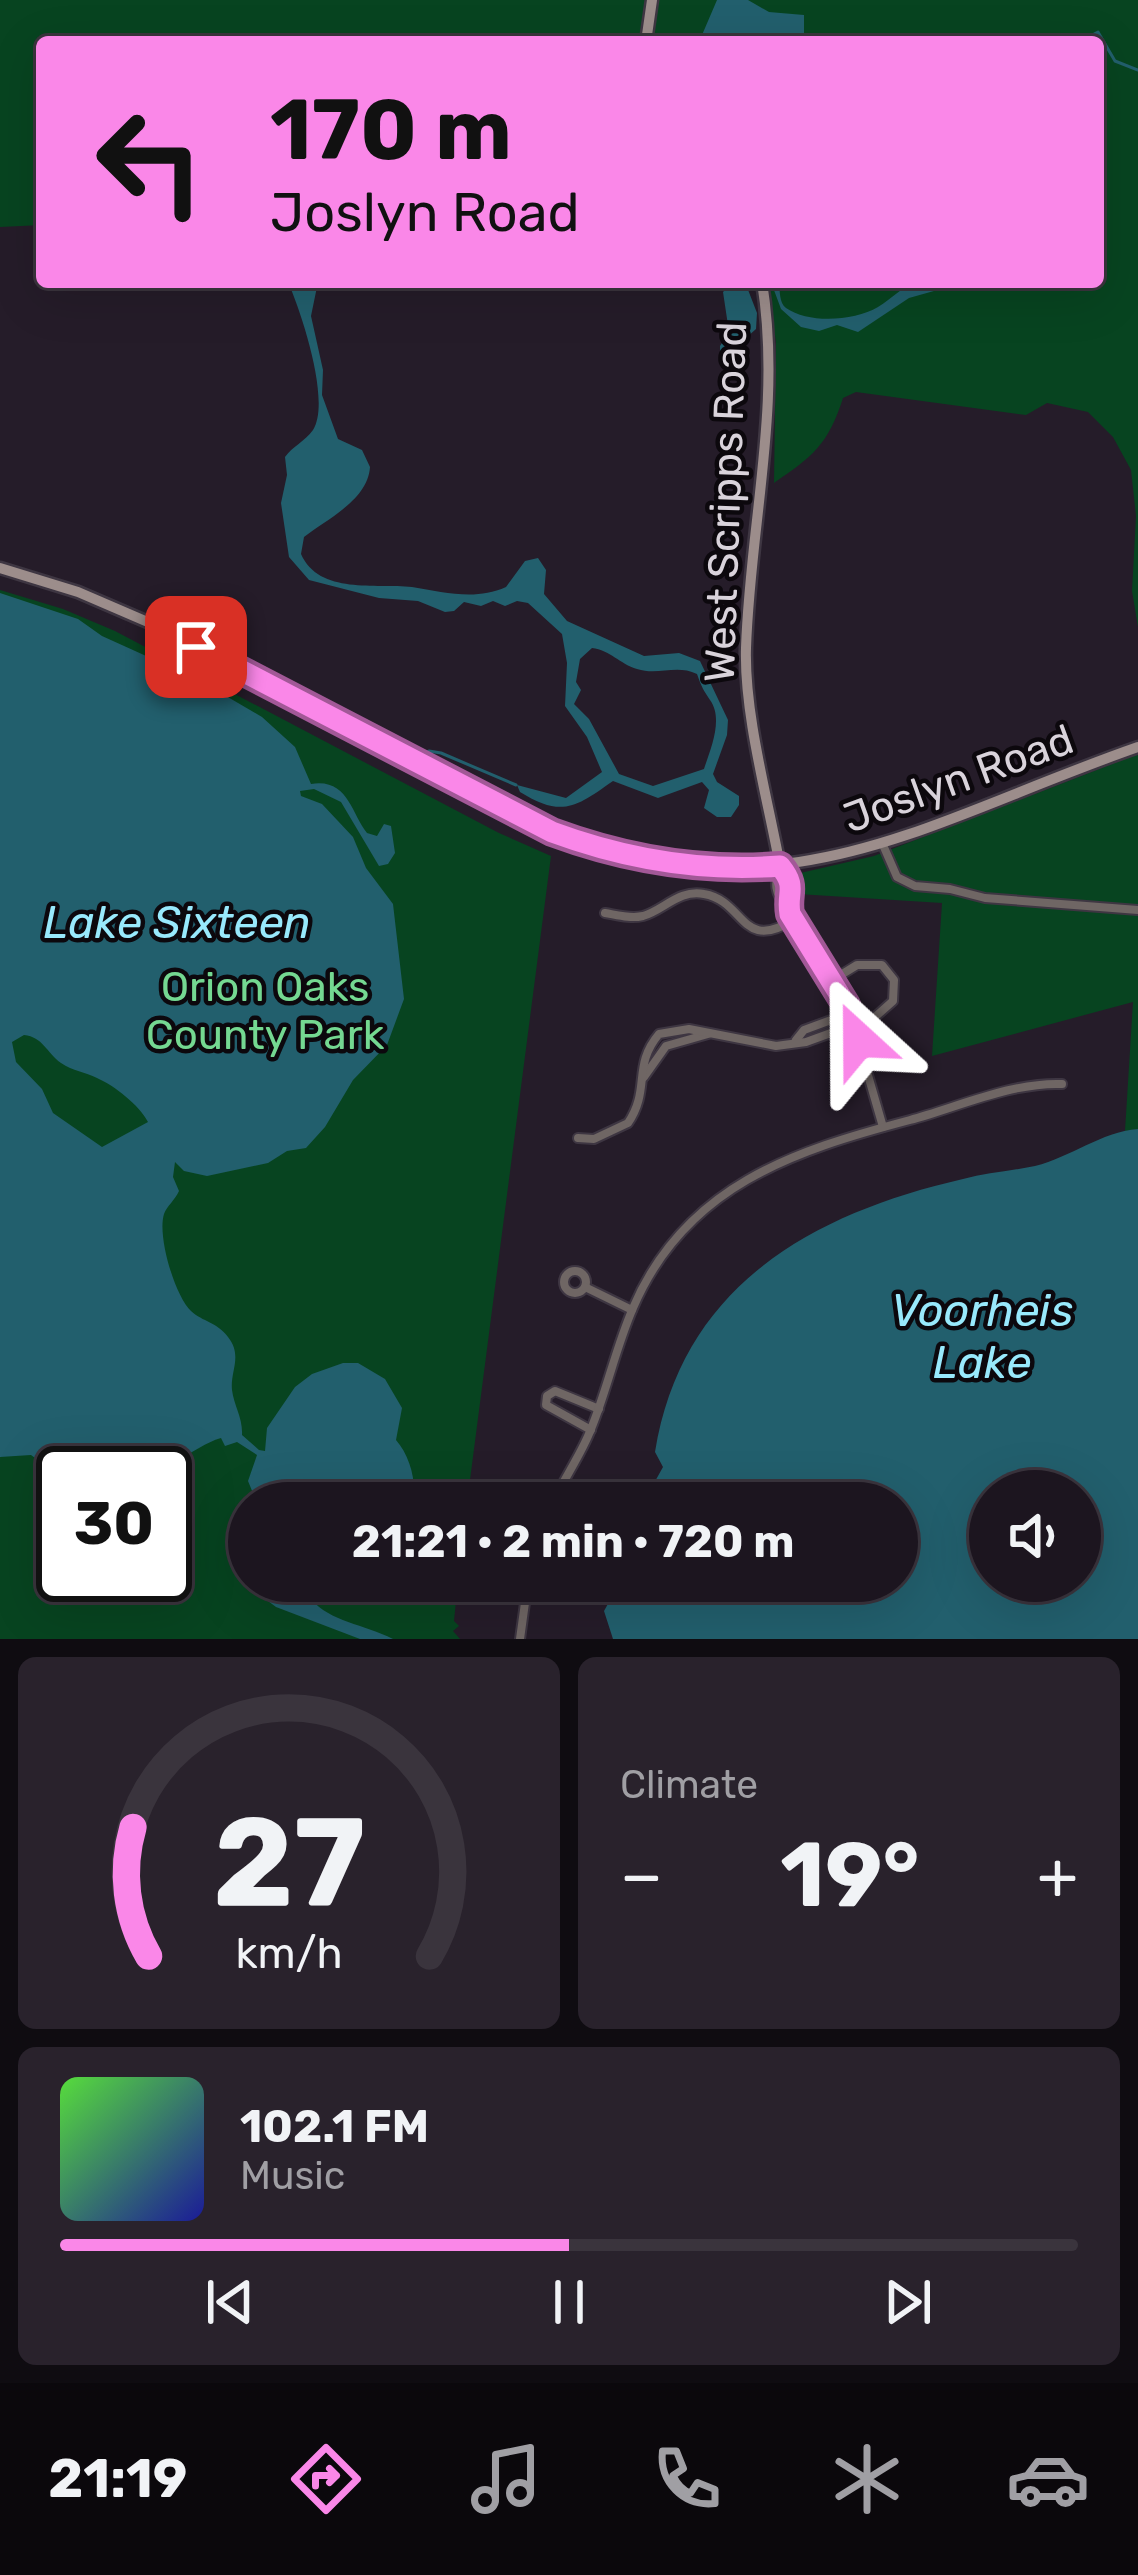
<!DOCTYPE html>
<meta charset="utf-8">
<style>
body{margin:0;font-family:Rubik,sans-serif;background:#29222c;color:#f1f3f6;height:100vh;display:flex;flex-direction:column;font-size:45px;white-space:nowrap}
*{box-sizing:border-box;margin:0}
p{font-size:39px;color:#a09fa4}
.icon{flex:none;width:66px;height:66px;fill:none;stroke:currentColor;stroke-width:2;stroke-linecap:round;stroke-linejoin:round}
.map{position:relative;height:1639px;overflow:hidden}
.side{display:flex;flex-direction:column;gap:18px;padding:18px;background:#0f0c11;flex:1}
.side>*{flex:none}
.banner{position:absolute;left:36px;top:36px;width:1068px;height:252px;border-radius:12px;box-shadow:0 12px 48px #0002,0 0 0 3px #3a343d;background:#fa87e8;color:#111;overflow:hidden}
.controls{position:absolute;left:969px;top:1470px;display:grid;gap:24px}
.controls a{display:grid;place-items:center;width:132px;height:132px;border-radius:50%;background:#1c151f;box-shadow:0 12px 48px #0002,0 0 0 3px #3a343d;font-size:60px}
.speed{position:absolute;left:36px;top:1446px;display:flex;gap:24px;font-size:60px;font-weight:700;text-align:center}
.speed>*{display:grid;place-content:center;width:156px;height:156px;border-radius:50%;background:#1c151f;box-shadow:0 12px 48px #0002,0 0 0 3px #3a343d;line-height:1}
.speed .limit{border:6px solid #111;border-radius:18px;background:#fff;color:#111}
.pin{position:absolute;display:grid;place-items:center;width:102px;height:102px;color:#fff;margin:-51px;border-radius:24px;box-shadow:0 6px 18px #0006}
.me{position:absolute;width:132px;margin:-66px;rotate:336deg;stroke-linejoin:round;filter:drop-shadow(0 0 9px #0008)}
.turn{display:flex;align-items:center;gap:42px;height:252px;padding:0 36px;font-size:54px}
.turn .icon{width:156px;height:156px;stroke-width:2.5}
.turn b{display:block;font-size:84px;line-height:102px}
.big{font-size:90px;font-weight:700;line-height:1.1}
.side .widget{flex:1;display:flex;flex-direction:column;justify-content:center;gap:18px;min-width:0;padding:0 42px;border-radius:18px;background:#29222c}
.side .dial{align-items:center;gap:0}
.dial svg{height:312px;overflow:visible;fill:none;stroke:#3a343d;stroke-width:7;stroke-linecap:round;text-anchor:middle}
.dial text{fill:#f1f3f6;stroke:none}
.song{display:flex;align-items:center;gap:36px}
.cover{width:144px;height:144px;border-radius:18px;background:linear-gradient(135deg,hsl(110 70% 55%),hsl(240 70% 35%))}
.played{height:12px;border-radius:6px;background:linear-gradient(90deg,#fa87e8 50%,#3a343d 50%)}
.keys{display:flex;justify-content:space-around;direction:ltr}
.heat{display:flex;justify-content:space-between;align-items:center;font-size:66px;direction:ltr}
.side .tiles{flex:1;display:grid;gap:18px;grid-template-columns:1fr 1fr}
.widget:last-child{grid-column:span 2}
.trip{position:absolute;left:228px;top:1482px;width:690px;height:120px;border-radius:60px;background:#1c151f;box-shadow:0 12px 48px #0002,0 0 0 3px #3a343d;font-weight:700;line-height:120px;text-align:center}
.menu{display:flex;height:192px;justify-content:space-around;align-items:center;background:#0b080c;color:#a09fa4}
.menu .icon{width:84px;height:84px}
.menu .selected{color:#fa87e8}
.menu b{font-size:54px;color:#f1f3f6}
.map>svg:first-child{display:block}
</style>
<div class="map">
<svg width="1138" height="1639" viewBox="0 0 1138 1639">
<rect width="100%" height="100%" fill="#251c29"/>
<g fill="#074420" fill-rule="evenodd">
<path d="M0 0H1138V627L1132 591 1136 516 1131 470 1113 437 1088 412 1047 403 1026 415 856 392 843 398C828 445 813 456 774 483L776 342 767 282H1098V42H42V225L0 227Z"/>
<path d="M0 590 63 609 115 631 499 833 551 856 467 1503H249V1581H458L454 1621 459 1626 453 1631 460 1639H0ZM63 1473H165V1575H63Z"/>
<polygon points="1138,754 1138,1129 1125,1131 1133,1002 932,1056 942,903 798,894 796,874 874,856"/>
</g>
<g fill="#225f6d" fill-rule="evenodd">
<polygon points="717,0 748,0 769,12 804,15 804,33 810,42 699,42"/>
<path d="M288 282H318L311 316 323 370 322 395 338 439 362 450 370 467C368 500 327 519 304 537L301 554C319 595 376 583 412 587 444 592 475 601 506 587L525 561 538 558 546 570 544 594 567 621 644 656 679 653 700 661 728 720 727 735 713 774 717 782 739 796V805L731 817H717L704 808 709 790 702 782 658 798 613 781C576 807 562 818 520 792L517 785 566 798 602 772 587 737 565 706 567 663 562 634 528 603 517 601 505 606 493 601 481 606 464 602 454 611 445 612 418 601 379 598 309 580 289 557 281 503 287 475 285 457C292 447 305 441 313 430 331 402 302 314 288 282ZM592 648C610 650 620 664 637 669 658 676 676 664 697 674 702 688 703 689 710 700 724 719 710 750 704 769L653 786 619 774 589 719 574 704 581 690 576 682 580 659Z"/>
<polygon points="745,282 757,313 756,329 720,361 720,346 729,332 723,292 732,283"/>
<path d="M771 282H779C780 290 779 303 786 308 809 324 854 321 878 307 892 299 901 286 918 283 933 280 951 282 966 282L909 298 858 332 837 325 819 331 801 327 781 309Z"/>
<path d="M0 593 78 619 102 636 197 679 262 717 295 747 311 784C348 778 351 813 367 833L377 836 384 824 391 826 395 853 388 864 379 866 341 802 314 789 300 791 301 796 322 804 353 837 366 868 393 904 404 999 387 1045 353 1080 325 1127 306 1148 287 1151 268 1163 207 1176 184 1171 175 1162 173 1177 179 1191C175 1200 167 1206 164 1214 157 1236 175 1296 191 1311 203 1322 217 1322 228 1337 243 1356 230 1371 232 1390 234 1406 243 1418 242 1435L259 1450 265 1451 267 1428 295 1387 312 1374 343 1363H358L385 1379 402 1408 396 1440C410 1456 417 1482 413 1503H257L248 1481 257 1455 237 1442 225 1446 221 1438C206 1442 193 1453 178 1459 135 1477 68 1486 31 1455L0 1457ZM24 1035C43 1037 46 1052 61 1063 73 1071 85 1072 97 1078 115 1086 139 1105 148 1122L102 1147 53 1113 42 1089 16 1062 12 1042Z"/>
<path d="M1138 1129V1639H613L604 1611 614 1593V1581H897V1503H650L653 1485 663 1467 655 1452C682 1286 811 1214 963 1179 986 1173 1011 1171 1035 1166 1071 1157 1101 1132 1138 1129ZM990 1491H1080V1581H990Z"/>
<path d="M256 1581H311V1599C330 1622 364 1624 393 1639H360L276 1607 260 1595Z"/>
</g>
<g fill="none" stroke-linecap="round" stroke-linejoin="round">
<g stroke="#225f6d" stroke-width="3">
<polyline points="1079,42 1098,32 1115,61 1138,70"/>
<polyline points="424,755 429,751 441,753 516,785"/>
</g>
<g stroke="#3e3642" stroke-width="12">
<g id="street">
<polyline points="883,845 897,877 915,886 950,889 985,898 1138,910"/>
<path d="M780 866C774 883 774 894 788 908L850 1013 883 1127"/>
<path d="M780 866C792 880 795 891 788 908"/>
<path d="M605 913C617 915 630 919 643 916 664 910 679 889 704 894 745 901 741 953 793 920"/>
<polyline points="796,1040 804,1030 850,1013"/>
<polyline points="644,1077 666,1046 708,1034"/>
<path d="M578 1138 594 1139 628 1123C651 1089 632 1066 659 1034L689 1029 776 1046 806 1042 875 1017 893 1001 894 980 882 965H857L831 981"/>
<circle cx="575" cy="1282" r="11"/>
<polyline points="585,1287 632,1310"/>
<polyline points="591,1430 546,1405 547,1396 555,1391 599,1409"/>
<path d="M553 1503C564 1478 581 1455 591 1429 607 1390 616 1347 633 1308 685 1186 793 1151 910 1120 958 1107 1012 1082 1062 1084"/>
<polyline points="520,1639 528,1581"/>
</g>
</g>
<g stroke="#3e3642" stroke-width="15">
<g id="secondary">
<polyline points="646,42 652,0"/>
<path d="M762 282C782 406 750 524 746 648 744 714 768 800 780 866"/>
<path d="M0 568 78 592 157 626 552 832C791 920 920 823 1138 747"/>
</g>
</g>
<use href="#street" stroke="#6f6664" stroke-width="8"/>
<use href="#secondary" stroke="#9c8d8b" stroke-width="10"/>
</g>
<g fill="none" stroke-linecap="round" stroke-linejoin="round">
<g stroke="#a25897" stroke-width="30">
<path id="route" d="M196 647 552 832C625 859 702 872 780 866 798 888 786 892 790 914L846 1005 859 1040"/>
</g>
<use href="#route" stroke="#fa87e8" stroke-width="21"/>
</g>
<g text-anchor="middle" stroke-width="9" stroke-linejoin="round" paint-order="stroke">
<g font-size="42" fill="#d9d3db" stroke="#0c080d">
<text transform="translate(725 502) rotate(-88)" y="15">West Scripps Road</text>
<text transform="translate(958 778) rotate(-20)" y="15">Joslyn Road</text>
</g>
<g font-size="42" fill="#74d891" stroke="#0c080d">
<text x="265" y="1001">Orion Oaks<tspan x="265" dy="48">County Park</tspan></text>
</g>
<g font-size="45" font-style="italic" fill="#98e9fc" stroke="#0c080d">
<text x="177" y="938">Lake Sixteen</text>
<text x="982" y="1326">Voorheis<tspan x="982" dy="52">Lake</tspan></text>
</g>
</g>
</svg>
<div class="controls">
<a><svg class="icon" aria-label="sound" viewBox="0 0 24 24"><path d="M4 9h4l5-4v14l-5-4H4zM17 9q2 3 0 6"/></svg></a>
</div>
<div class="speed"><div class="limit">30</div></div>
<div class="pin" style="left:196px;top:647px;background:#d93025"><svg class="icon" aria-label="arrive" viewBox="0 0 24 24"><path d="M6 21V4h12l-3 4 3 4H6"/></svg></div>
<svg class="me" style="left:859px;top:1040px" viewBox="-20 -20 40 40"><path d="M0-17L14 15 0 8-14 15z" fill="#fa87e8" stroke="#fff" stroke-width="4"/></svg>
<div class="trip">21:21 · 2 min · 720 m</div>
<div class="banner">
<div class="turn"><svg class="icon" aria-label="left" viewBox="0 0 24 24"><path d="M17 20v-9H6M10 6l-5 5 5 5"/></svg><div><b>170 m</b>Joslyn Road</div></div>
</div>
</div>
<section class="side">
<div class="tiles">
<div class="widget dial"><svg viewBox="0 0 100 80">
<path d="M14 69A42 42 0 1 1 86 69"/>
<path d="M14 69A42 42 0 0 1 10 36" stroke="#fa87e8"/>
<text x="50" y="56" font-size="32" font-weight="700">27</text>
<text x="50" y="72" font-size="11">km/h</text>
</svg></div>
<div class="widget"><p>Climate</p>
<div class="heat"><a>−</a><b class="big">19°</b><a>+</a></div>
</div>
<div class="widget">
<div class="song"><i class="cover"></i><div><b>102.1 FM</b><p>Music</p></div></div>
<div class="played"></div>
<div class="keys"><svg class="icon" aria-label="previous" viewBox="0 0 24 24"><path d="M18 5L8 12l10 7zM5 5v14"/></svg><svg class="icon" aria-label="pause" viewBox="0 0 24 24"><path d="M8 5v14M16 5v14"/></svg><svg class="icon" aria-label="next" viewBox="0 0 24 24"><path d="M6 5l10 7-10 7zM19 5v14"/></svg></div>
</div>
</div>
</section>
<nav class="menu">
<b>21:19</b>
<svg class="icon selected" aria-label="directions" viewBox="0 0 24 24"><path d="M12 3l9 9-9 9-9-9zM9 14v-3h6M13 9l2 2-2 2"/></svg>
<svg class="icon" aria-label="music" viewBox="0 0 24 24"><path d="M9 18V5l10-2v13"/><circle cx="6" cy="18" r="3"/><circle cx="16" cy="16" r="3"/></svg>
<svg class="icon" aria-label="phone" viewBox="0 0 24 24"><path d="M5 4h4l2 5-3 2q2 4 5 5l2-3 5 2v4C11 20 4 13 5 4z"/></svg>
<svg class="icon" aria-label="climate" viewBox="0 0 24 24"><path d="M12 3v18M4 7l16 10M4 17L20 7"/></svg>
<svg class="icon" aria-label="car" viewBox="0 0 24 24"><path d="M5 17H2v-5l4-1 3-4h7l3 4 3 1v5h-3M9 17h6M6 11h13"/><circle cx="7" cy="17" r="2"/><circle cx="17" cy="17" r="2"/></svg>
</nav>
